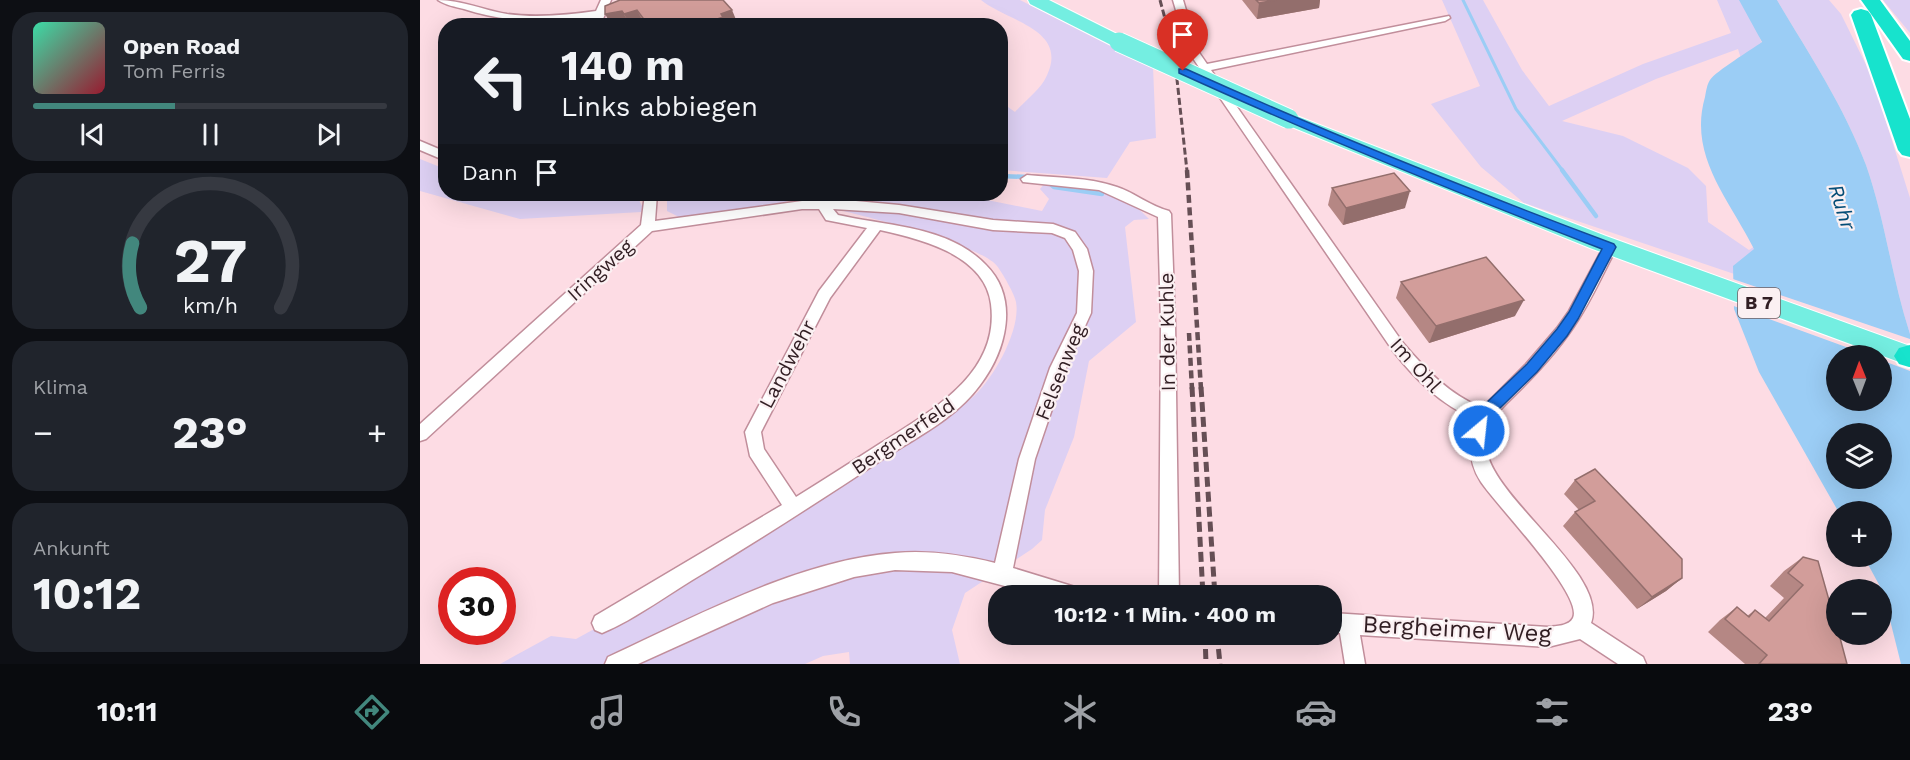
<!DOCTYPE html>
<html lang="de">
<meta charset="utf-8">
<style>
body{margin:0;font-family:"Work Sans",sans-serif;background:#20242c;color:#f1f3f6;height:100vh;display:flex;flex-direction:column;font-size:22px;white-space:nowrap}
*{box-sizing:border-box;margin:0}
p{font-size:20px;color:#9ea1a6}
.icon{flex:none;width:33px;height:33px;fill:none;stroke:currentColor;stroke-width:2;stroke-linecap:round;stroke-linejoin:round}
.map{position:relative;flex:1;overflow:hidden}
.drawer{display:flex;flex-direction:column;gap:12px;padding:12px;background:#0d0f14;width:420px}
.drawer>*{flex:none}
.guide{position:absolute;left:18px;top:18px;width:570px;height:183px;border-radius:24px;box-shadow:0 6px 24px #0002;background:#171b24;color:#f1f3f6;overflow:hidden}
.needle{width:39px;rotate:359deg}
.fabs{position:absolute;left:1406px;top:345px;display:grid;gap:12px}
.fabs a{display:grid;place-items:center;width:66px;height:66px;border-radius:50%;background:#171b24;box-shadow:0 6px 24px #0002;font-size:30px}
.speed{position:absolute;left:18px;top:567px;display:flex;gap:12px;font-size:30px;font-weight:700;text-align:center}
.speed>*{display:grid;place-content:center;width:78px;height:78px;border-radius:50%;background:#171b24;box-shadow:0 6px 24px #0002;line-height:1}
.speed .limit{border:9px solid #d22;background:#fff;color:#111}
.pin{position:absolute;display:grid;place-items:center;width:51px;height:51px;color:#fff;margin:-62px -26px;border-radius:50% 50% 50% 0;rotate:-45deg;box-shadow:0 0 6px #0007}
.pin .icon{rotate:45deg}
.me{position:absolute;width:66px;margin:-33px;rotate:28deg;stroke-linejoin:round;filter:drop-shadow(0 0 4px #0008)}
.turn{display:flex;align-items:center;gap:21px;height:126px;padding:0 24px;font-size:27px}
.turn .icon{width:78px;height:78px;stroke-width:2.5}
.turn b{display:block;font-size:42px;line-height:51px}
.then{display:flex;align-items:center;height:57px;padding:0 24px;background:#0003;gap:12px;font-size:22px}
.big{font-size:45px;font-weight:700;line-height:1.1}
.drawer .tile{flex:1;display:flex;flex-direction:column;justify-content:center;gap:9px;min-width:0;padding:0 21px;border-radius:24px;background:#20242c}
.drawer .dial{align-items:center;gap:0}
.dial svg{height:156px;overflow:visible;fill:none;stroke:#363941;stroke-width:7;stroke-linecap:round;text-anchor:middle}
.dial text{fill:#f1f3f6;stroke:none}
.song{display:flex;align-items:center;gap:18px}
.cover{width:72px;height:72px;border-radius:9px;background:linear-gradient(135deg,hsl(160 70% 55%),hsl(350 70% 35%))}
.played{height:6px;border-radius:3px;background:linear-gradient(90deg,#42877d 40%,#363941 40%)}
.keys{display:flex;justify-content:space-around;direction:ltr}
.heat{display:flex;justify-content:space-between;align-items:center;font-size:33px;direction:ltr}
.trip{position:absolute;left:568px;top:585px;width:354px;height:60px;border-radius:24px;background:#171b24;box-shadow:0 6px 24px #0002;font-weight:700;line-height:60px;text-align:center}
.menu{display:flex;height:96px;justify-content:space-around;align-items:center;background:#090b0e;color:#9ea1a6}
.menu .icon{width:42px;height:42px}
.menu .current{color:#42877d}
.menu b{font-size:27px;color:#f1f3f6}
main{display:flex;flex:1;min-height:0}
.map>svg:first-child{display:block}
</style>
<main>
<section class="drawer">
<div class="tile">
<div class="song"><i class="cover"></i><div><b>Open Road</b><p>Tom Ferris</p></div></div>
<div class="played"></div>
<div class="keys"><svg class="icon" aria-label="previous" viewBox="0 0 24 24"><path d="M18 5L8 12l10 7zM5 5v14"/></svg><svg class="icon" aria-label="pause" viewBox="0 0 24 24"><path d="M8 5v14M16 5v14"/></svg><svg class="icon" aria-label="next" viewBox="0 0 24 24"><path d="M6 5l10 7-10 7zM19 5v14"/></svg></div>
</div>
<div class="tile dial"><svg viewBox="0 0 100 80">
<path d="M14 69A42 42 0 1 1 86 69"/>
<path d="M14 69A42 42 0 0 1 10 36" stroke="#42877d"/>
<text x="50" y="56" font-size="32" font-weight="700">27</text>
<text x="50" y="72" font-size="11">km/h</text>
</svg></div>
<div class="tile"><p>Klima</p>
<div class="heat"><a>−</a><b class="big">23°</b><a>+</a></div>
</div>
<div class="tile"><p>Ankunft</p><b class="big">10:12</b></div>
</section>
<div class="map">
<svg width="1490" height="664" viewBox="0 0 1490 664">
<rect width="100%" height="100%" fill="#fddce4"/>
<g fill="#ddd0f3" fill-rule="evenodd">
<path d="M561 0H600L733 67 736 138 710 142 687 178 581 170V102L595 112C604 102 617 92 624 81 653 30 590 23 561 0Z"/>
<path d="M1022 0H1063L1102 70 1129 106 1223 64 1311 33 1297 0H1322L1335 24 1365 111 1424 311 1104 203 1061 167 1011 104 1060 86ZM1318 49 1335 104 1351 235 1329 250 1288 222 1286 186 1268 168 1203 136 1142 121 1236 79Z"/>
<path d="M1357 0H1409L1421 14 1452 77 1490 198V334C1472 279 1465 219 1446 165 1424 106 1389 54 1357 0Z"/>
<polygon points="1463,0 1490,0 1490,33"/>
<polygon points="0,159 25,169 26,194 119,194 160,198 216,194 222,206 221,212 100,219 0,191"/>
<path d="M625 183C667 188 699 186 729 219L714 220 705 227 716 322 669 361 654 437 625 510 622 540 612 549 545 593 532 630 540 664H430L429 652 403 656 385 664H80L131 636 156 639C256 584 356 530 451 468 486 445 524 424 555 395 575 376 601 329 596 302 595 295 582 272 577 266 561 245 445 216 415 209V201L388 199 385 194H550L562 199 622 211 629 199 620 189Z"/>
<polygon points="247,194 368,194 371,198 363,204 261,218 247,211"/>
</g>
<path fill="#9bcdf5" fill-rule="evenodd" d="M1319 0H1357C1389 54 1424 106 1446 165 1465 219 1472 279 1490 334V664H1481L1463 592 1444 557 1461 556V512L1418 511 1339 372 1314 309 1313 266 1334 249C1309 199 1268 156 1285 97 1286 92 1287 84 1290 80 1296 71 1331 50 1342 42ZM1416 356H1461V400H1416ZM1416 434H1461V478H1416Z"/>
<polygon fill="#fddce4" points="1310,278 1490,339 1490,371 1461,360 1461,356 1448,355 1311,305"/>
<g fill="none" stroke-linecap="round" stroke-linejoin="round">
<polyline stroke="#9bcdf5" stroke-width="3" points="1043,0 1096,109 1143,171"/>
<g stroke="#9bcdf5" stroke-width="4.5">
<polyline points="1142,170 1176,216"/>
<polyline points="580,176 608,177"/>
<polyline points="627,181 634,187 682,194"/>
<polyline points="281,195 295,194"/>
</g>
<g stroke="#c18e9b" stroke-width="3">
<g id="minor">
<path d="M18 0C42 0 63 10 87 14 117 18 147 15 176 11L181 0H191L180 26H170L174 18C128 23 88 23 44 9 36 7 25 5 18 0Z"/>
<path d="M753 0H763L778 51 787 64 1029 16 1030 18 1025 21 791 70 983 343C1006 370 1029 394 1062 408L1106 364 1137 328 1149 311 1185 244H1195L1197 247C1184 271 1173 297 1158 320 1142 346 1121 369 1100 390 1085 405 1069 417 1066 438 1057 490 1190 571 1171 623L1223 657 1226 664H1198L1160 639 1128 647 940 635 945 664H925L920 633H912V613L1128 627C1136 626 1149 626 1153 618 1164 595 1076 505 1061 482 1048 462 1048 441 1055 419 1020 404 996 380 973 351L768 51Z"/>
<polygon points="0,141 26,152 26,161 0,150"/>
<path d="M607 175C637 178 668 177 697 187 715 193 730 206 749 211L751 214 755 322 759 596H739L741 322 738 217 679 190 603 182 601 179Z"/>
<path d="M225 194H237L235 221 382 201 425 200 479 205 573 220 633 224 655 232 667 249 673 271 671 313 646 368 615 459 593 568 655 587 662 589 664 596H623L532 572 475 570 434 577 353 603 218 664H185L188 657C275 617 379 560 475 553 509 550 543 555 575 563L599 459 630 368 657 313 659 271 653 250 645 238 632 233 573 230 479 213 413 209 418 215C467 226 529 226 566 265 600 299 586 351 560 385 536 418 497 437 463 459 404 498 345 536 284 573 251 592 216 619 182 633L175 630 172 623 175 616 362 505 330 456 325 432 399 291 447 228 406 220 399 209H382L232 231 6 439 0 441V424L221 225ZM460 230C501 239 565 255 571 304 580 374 511 411 461 443 433 461 405 479 376 497L344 449 341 432 410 298Z"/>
</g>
</g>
<g stroke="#fff" stroke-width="2">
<g id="primary">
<polygon points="608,0 629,0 705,38 708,42 705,46 693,46 610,4"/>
<polygon points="869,113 1186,236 1490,346 1490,366 1170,248 862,123 859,119 862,115"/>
</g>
</g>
<g stroke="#fff" stroke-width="4">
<g id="motorway">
<polygon points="1441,0 1460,0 1490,41 1490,61 1483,59"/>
<polygon points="1441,9 1448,11 1451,15 1490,119 1490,157 1482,155 1478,150 1431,15 1434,11"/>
<polygon points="1490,345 1490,367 1489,367 1479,364 1474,356 1479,348"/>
</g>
</g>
<use href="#minor" fill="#fff" fill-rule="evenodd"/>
<use href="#primary" fill="#74eee1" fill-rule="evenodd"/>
<use href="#motorway" fill="#17e3cd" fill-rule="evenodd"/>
<polyline stroke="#664f55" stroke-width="3" stroke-dasharray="7 3" stroke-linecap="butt" points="740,0 754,52 767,171"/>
<g stroke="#664f55" stroke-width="4.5" stroke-dasharray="8 4.5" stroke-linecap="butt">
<polyline points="767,170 781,389"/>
<polyline points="769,333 772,389"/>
</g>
<g stroke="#664f55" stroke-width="5" stroke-dasharray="10 5" stroke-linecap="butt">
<polyline points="772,387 783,596"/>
<polyline points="781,387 795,596"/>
<polyline points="785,634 786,664"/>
<polyline points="797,634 800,664"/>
</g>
<g stroke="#fff" stroke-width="21" stroke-linecap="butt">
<polyline id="primary-bridge" points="699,42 869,119"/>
</g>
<use href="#primary-bridge" stroke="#74eee1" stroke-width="19"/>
</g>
<g fill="#b58784">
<polygon points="200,0 317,22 307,26 226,26 223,22 213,26 211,26 209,23 192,26"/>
<polygon points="822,0 900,0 899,8 837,19"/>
<polygon points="912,188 985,208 923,225 908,205"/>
<polygon points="981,282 1095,316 1009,343 976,298"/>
<polygon points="1155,480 1262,578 1246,591 1217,609 1143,526 1155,512 1159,510 1144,494"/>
<polygon points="1383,557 1427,664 1325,664 1288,632 1300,620 1317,607 1327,616 1335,610 1345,618 1364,598 1350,586 1364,571"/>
</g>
<g fill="#936e6c">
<polygon points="856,0 900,0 899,8 837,19 839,3"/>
<polygon points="217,10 223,22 211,26 204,14"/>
<polygon points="312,10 317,22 307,26 277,26 301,14"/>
<polygon points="202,11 209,23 192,26 185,14"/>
<polygon points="990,191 985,208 923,225 926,208"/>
<polygon points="1104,300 1095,316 1009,343 1016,326"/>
<polygon points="1262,578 1246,591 1217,609 1232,597"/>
</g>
<g fill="#d29d9a" stroke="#936e6c" stroke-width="1.5">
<polygon points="200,0 303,0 312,10 301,14 303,17 277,26 229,26 217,10 204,14 202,11 185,14 185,6"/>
<polygon points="836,0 856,0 839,3"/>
<polygon points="385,21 390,26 372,26"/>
<polygon points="974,173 990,191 926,208 912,188"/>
<polygon points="1066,257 1104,300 1016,326 981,282"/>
<polygon points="1175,469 1262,559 1262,578 1232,597 1155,512 1175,501 1155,480"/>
<polygon points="1383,557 1398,561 1416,625 1416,634 1419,634 1427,664 1339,664 1347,655 1305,619 1317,607 1329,617 1335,610 1349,621 1383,585 1368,573"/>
</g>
<path fill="#1a73e8" stroke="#114b97" stroke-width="1.5" d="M759 69H766C907 133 1050 190 1194 244L1196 247 1158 319 1147 336 1117 372 1073 415 1064 436 1059 437 1053 436 1051 431 1062 407 1107 364 1137 329 1149 312 1182 249C1040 194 899 137 759 73Z"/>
<g text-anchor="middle" stroke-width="4.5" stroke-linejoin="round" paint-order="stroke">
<rect fill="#fbf0f2" stroke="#6e5d61" stroke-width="1.5" x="1318" y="288" width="42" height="30" rx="4.5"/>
<g font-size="18" font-weight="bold" fill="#311e23">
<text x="1339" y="309">B 7</text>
</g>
<g font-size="20" fill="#311e23" stroke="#fbf0f2">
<text transform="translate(180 270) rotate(-42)" y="7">Iringweg</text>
<text transform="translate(747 332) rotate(-91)" y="7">In der Kuhle</text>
<text transform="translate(367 364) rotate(-62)" y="7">Landwehr</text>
<text transform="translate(996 365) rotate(48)" y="7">Im Ohl</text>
<text transform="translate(640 372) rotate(-68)" y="7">Felsenweg</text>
<text transform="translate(483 436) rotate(-34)" y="7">Bergmerfeld</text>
</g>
<g font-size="21" font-style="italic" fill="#044c76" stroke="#fbf0f2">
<text transform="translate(1422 207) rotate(72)" y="7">Ruhr</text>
</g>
<g font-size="24" fill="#311e23" stroke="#fbf0f2">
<text transform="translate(1037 629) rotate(3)" y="8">Bergheimer Weg</text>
</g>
</g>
</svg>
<div class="fabs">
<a><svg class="needle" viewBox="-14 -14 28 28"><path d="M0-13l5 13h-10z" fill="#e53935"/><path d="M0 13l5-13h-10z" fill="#9ea1a6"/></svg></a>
<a><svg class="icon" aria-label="layers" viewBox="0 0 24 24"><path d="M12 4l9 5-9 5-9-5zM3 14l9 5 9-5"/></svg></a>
<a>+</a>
<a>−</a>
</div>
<div class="speed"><div class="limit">30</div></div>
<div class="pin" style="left:763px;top:71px;background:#d93025"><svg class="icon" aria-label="arrive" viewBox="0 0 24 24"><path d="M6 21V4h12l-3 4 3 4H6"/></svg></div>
<svg class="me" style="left:1059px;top:431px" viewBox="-20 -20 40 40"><circle r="17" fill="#1a73e8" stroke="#fff" stroke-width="3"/><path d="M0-11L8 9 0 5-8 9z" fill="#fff"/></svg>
<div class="trip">10:12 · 1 Min. · 400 m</div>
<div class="guide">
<div class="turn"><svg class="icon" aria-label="left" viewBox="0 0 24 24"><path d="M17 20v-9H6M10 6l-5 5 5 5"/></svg><div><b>140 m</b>Links abbiegen</div></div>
<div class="then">Dann<svg class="icon" aria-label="arrive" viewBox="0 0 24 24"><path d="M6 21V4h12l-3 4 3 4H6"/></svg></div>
</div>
</div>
</main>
<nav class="menu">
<b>10:11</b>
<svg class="icon current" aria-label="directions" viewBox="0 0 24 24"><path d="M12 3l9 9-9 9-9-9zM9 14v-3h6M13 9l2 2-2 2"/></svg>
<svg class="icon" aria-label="music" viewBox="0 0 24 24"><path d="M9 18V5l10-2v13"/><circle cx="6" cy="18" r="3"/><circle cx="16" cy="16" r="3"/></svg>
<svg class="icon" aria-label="phone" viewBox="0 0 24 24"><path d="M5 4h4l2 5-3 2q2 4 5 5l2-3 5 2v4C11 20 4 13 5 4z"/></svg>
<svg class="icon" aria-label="climate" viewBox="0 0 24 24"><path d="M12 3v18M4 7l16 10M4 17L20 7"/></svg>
<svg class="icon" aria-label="car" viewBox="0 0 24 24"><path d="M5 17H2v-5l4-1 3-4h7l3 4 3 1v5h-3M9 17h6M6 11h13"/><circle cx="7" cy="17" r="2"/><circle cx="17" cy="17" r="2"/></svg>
<svg class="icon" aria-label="filters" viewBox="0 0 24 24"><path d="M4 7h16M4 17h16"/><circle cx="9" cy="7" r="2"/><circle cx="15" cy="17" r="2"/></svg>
<b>23°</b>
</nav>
